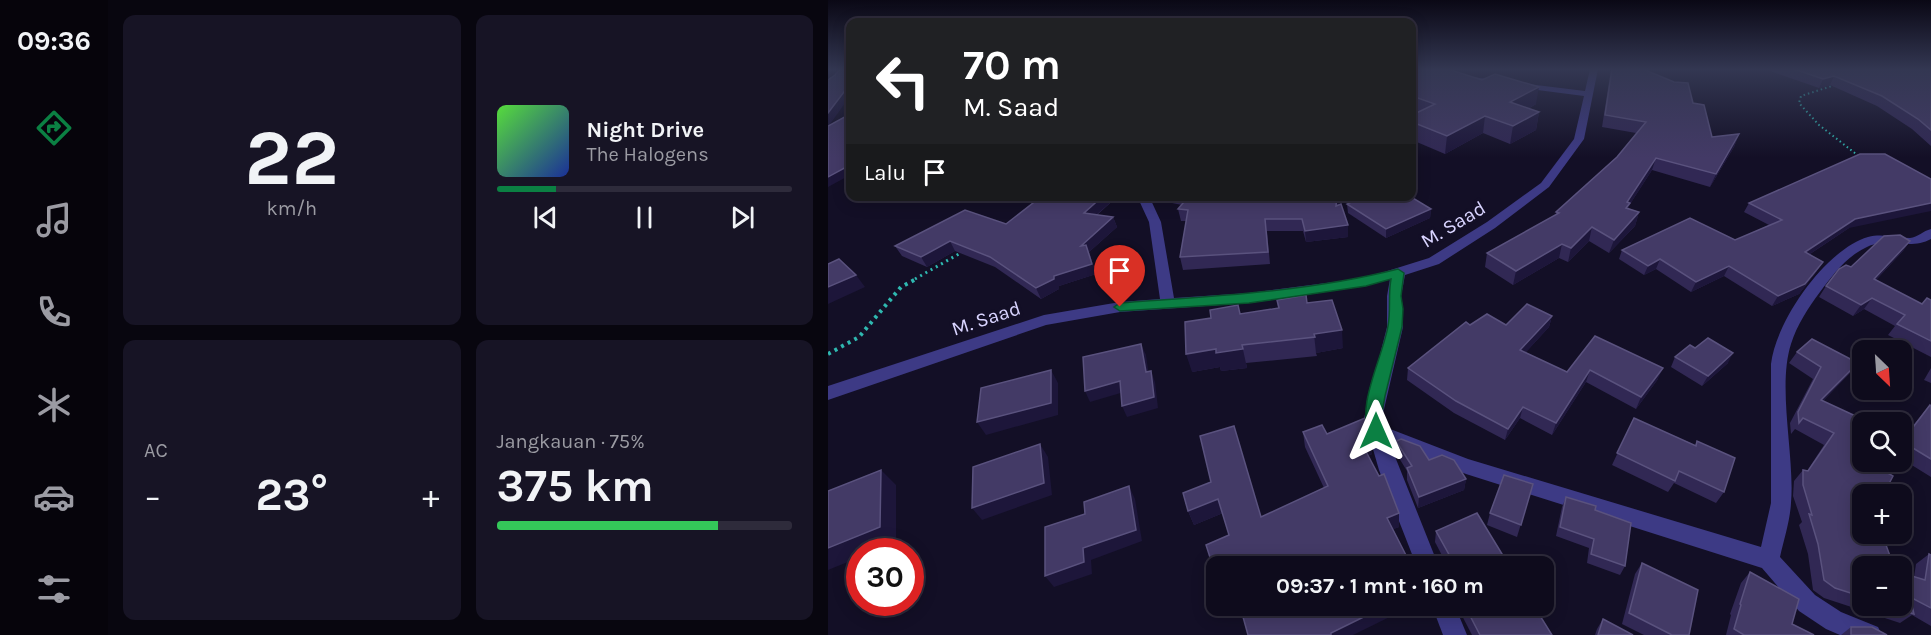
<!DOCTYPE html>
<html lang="id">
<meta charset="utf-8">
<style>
body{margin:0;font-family:Karla,sans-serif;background:#171425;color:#f1f3f6;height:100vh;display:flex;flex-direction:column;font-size:22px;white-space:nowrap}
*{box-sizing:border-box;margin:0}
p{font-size:20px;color:#9b9ba3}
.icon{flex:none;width:33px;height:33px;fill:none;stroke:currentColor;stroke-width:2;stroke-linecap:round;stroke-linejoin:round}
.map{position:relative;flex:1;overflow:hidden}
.details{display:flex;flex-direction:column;gap:15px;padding:15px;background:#08060f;width:720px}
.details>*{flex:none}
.hud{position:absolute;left:18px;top:18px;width:570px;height:183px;border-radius:12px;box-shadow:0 3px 15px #0003,0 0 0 2px #2e2b3b;background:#202124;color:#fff;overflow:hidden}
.needle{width:39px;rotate:155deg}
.controls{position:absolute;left:1024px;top:340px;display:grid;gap:12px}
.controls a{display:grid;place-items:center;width:60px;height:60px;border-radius:12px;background:#0e0b1c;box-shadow:0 3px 15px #0003,0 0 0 2px #2e2b3b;font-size:30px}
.speed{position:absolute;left:18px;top:538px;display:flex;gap:12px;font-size:30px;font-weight:700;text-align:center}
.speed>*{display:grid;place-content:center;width:78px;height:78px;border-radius:50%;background:#0e0b1c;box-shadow:0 3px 15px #0003,0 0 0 2px #2e2b3b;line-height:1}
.speed .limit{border:9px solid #d22;background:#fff;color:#111}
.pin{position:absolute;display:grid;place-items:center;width:51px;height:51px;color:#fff;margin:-62px -26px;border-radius:50% 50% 50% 0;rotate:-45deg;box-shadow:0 0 6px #0007}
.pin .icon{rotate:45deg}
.me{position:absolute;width:66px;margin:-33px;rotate:0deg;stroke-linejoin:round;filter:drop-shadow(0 0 4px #0008)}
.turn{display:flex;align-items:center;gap:21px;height:126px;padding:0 18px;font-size:27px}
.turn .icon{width:78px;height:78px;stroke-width:2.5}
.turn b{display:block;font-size:42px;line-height:51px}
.then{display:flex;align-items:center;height:57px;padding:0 18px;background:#0003;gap:12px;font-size:22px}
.big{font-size:45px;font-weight:700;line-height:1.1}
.details .tile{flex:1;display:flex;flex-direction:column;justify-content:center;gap:9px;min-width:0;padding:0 21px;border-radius:12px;background:#171425}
.details .dial{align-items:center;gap:0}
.dial b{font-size:78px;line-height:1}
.song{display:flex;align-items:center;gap:18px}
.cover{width:72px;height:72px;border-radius:9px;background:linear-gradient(135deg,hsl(110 70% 55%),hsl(230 70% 35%))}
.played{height:6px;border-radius:3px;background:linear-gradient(90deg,#0b8043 20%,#2e2b3b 20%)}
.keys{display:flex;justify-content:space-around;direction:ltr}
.heat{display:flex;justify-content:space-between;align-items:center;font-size:33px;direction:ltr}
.charge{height:9px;border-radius:4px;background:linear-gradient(90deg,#34c759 75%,#2e2b3b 0)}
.details .tiles{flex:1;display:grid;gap:15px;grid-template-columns:repeat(2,1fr)}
.trip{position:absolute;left:378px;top:556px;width:348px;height:60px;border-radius:12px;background:#0e0b1c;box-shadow:0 3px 15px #0003,0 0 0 2px #2e2b3b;font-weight:700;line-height:60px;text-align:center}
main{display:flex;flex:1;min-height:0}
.dock{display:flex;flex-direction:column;width:108px;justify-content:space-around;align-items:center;background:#06040b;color:#9b9ba3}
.dock .icon{width:42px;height:42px}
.dock .current{color:#0b8043}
.dock b{font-size:27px;color:#f1f3f6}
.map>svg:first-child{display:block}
</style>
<main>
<nav class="dock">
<b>09:36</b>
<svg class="icon current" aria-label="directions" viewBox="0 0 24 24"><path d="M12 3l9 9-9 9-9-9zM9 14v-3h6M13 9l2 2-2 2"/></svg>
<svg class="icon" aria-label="music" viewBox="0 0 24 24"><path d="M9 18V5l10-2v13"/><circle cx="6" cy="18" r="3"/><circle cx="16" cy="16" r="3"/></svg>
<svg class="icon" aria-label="phone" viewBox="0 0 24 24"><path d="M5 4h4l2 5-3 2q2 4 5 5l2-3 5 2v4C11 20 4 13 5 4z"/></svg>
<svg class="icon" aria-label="climate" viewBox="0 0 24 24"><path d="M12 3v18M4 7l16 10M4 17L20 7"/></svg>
<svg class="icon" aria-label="car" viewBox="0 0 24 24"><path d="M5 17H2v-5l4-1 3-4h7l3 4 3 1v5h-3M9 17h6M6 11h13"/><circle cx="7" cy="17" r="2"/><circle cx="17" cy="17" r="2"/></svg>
<svg class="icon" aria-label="filters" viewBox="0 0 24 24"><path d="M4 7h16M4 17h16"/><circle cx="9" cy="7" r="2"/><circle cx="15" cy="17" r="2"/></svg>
</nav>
<section class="details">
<div class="tiles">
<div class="tile dial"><b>22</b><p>km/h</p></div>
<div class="tile">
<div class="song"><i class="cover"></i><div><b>Night Drive</b><p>The Halogens</p></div></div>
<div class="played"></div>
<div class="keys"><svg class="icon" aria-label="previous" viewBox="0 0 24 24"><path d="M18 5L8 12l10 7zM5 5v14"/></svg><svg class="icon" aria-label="pause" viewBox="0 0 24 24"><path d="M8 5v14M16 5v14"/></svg><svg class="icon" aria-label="next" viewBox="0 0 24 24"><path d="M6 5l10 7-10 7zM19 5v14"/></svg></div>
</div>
<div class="tile"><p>AC</p>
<div class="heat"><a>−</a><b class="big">23°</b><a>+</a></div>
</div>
<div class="tile"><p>Jangkauan · 75%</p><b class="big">375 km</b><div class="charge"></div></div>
</div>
</section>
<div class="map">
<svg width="1103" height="635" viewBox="0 0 1103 635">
<rect width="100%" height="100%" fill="#130f26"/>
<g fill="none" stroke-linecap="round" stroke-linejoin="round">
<polyline stroke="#2fb8b0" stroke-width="2" stroke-dasharray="1.5 3" stroke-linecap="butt" points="1007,85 973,96 971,103 991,125 1032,157"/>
<polyline stroke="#2fb8b0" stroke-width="3" stroke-dasharray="2 4" stroke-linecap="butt" points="87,279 136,251"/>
<polyline stroke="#2fb8b0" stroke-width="4" stroke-dasharray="3 4.5" stroke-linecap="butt" points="0,354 31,337 73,287 90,278"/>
<g fill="#3d3a85" fill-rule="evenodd">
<path d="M762 69H770L756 139 721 187 667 228 611 264 577 275 573 296 575 327 554 418 557 427 640 459 933 547 943 503V364C948 321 997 250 1040 237 1054 233 1068 238 1082 238 1090 237 1095 231 1103 229V239C1082 251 1057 236 1037 248 1018 257 1004 276 992 292 980 308 969 325 963 344 949 388 967 456 963 503 962 521 956 539 952 557L987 595 1013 612 1050 627 1054 635H1012L998 629 971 611 934 568 638 474 562 444 611 567H589L551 470 536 418 559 327V296L562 279 538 286 421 303 292 312 218 325 0 400V386L216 315 292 302 332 299 321 222 309 196H321L333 222 346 298 421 293 537 278 601 258 659 222 713 183 746 139 756 96 631 80 627 77 628 75 757 91Z"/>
<polygon points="604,606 627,606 639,635 615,635"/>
</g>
</g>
<g fill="#312854">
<polygon points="584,69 708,104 700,109 711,112 708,130 682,144 655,133 617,154 584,140 584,115 585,114 584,114"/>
<polygon points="783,69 815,69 865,103 884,137 911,134 906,147 882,187 824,170 802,204 800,208 811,212 807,226 781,253 761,241 740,262 731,258 685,285 657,267 659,253 728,215 728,212 789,157 808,133 774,127"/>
<polygon points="942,69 1103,69 1103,146 1084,129 1049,106 1002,85 991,88 942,71"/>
<polygon points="211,196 290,196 269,215 285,217 289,227 261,252 268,274 231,286 231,289 213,299 167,267 127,251 99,267 74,256 67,246 178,224 214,197"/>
<polygon points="334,196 512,196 510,205 520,225 520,237 478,242 475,231 439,231 442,264 355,270 352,257 358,221 353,221 350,209 354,205 344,203 343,198"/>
<polygon points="575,202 603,209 602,218 558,238 520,213 519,204"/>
<polygon points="921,203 1021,228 982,254 989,271 971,294 944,306 896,276 863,292 828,269 816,275 791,259 794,250 907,240 941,225 916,212"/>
<polygon points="1082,241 1075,251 1048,280 1094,304 1103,300 1103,357 1060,335 1067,326 1036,309 1025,316 991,297 998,286 1023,267"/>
<polygon points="449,300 479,303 515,348 488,353 489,356 418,363 419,368 393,371 392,367 364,372 412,314 450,308"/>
<polygon points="724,316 721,327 697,353 739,372 767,336 830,379 808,409 758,382 724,435 692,418 677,440 626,413 579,380 580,368 642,325 678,325"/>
<polygon points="867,348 900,363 874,386 843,367 847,357"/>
<polygon points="969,352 1030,363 1021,374 995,401 1034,419 1035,606 1074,606 1086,577 1088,564 1101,554 1103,555 1103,626 1084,615 1072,623 996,598 985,590 980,554 971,525 974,522 965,496 966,481 975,470 979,471 996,445 967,429 963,434 962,423 985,379 961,363"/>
<polygon points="1103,368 1103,383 1096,380"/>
<polygon points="1102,405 1103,406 1103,477 1074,459 1074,437 1075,438 1092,417"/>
<polygon points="537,418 544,440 544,454 540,456 551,476 556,474 571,513 571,527 565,529 584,567 388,567 388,576 378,545 401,535 395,513 366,525 360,511 355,493 383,482 372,436 406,426 433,517 496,488 477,447 475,432 494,425 499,434"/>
<polygon points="806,418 867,445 869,441 896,492 888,503 846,483 840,492 784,465"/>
<polygon points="568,441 601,460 638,479 636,490 590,508 579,480 579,471 568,453"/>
<polygon points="705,484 689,537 659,525 662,513"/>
<polygon points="738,497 767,510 797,566 792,575 759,563 761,548 728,536 734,507"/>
<polygon points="608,531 682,567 620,567 607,542"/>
<polygon points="814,563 861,635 816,635 794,624 807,574"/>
<polygon points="922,572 964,624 986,635 898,635 903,615 902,614 913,583"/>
<polygon points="629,606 706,606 724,635 644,635"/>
<polygon points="775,619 805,635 767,635 769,629"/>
<polygon points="1023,627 1023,635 1013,635"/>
</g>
<g fill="#1d163a">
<polygon points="1006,76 1002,85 991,88 995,79"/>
<polygon points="22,84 22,96 0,127 0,113"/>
<polygon points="711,87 708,104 680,120 682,102"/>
<polygon points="711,112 708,130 682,144 685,126"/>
<polygon points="657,116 655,133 617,154 619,136"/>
<polygon points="911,134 906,147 882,187 888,174"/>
<polygon points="828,158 824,170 802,204 798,216 799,202"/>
<polygon points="22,165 22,175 0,187 0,177"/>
<polygon points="275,196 290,196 260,222 256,213"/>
<polygon points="509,196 512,196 508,217 508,206"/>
<polygon points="1103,203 1103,211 1021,228 971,261 977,252 1027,219"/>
<polygon points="603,209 602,218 558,238 558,229"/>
<polygon points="811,212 807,226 781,253 786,240"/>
<polygon points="285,217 289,227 261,252 268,274 231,286 231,289 213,299 208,288 226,276 253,246"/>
<polygon points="520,225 520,237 478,242 477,231"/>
<polygon points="764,227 761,241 740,262 743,248"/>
<polygon points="122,241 127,251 99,267 93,257"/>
<polygon points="1082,241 1075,251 1038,290 1046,279"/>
<polygon points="734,244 731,258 685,285 688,271"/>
<polygon points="832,259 828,269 816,275 820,266"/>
<polygon points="995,262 989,271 971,294 944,306 950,296"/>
<polygon points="901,266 896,276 863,292 868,282"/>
<polygon points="28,275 37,287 0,304 0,287"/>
<polygon points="1044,298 1036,309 1025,316 1033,305"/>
<polygon points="724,316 721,327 689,362 692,350"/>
<polygon points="514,330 515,348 488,353 486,334"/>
<polygon points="313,344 318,355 322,383 318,372"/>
<polygon points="414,345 419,368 393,371 392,367 364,372 358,354"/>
<polygon points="905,353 900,363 874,386 880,376"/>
<polygon points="1030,363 1021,374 985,411 993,400"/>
<polygon points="835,368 830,379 808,409 813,397"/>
<polygon points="223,370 230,383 230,415 158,435 149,422"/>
<polygon points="762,370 758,382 724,435 728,423"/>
<polygon points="323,371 327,382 330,408 299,417 294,406"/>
<polygon points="292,381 296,392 262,402 257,391"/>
<polygon points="695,407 692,418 677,440 680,429"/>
<polygon points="544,440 544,454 534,459 534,444"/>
<polygon points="212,444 220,457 224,495 154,520 144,508"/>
<polygon points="53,470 68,485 68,542 43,552 32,552 32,557 0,570 0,548"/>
<polygon points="638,479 636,490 590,508 591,497"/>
<polygon points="301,486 307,499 314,541 263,560 264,574 226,587 217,576"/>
<polygon points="390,499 395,513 366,525 360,511"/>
<polygon points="571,513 571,527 559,532 559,518"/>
<polygon points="558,606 584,606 525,635 503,635 503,633"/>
</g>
<g fill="#433a66" stroke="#5a527e" stroke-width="1.5">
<polygon points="12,69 22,69 22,84 0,113 0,80 7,75"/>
<polygon points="584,69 620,69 654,80 667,74 711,87 682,102 711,112 685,126 657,116 619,136 584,122 584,115 607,104 584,96"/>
<polygon points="784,69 815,69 846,82 860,83 865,103 876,105 884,137 911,134 888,174 828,158 799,202 802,203 798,208 811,212 786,240 764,227 743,248 734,244 688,271 659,253 731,213 728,212 789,157 818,122 777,115"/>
<polygon points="966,69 1103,69 1103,130 1090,119 1054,96 1006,76 995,79"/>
<polygon points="22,114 22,165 0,177 0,126"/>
<polygon points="1032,154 1057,154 1103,179 1103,203 1027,219 977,252 995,262 977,284 950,296 901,266 868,282 832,259 820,266 794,250 862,218 907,240 954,220 921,203"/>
<polygon points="214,196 275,196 256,213 285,217 253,246 258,245 264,264 226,276 226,279 208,288 162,257 122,241 93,257 67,246 137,210 178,224"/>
<polygon points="361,196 509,196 508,206 513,204 520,225 477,231 474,219 437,219 440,252 352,257 360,210 350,209"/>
<polygon points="537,196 567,196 575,202 585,198 603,209 558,229 519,204"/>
<polygon points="1072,235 1082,241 1046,279 1094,304 1099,298 1103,300 1103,341 1069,324 1077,315 1044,298 1033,305 998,286 1011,269 1018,265 1023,267 1056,236"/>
<polygon points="11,259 28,275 0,287 0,264"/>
<polygon points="478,295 479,303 504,300 514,330 486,334 487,337 414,345 415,349 388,353 388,349 358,354 357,322 383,318 382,310 410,305 412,314 451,308 449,300"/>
<polygon points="699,304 724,316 692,350 739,372 767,336 835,368 813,397 762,370 728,423 695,407 680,429 628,401 580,368 638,322 642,325 659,314 678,325"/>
<polygon points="880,338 905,353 880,376 847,357 862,345 867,348"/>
<polygon points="984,339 1030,363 993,400 1034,419 1037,416 1049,423 1035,423 1035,462 1059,462 1053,469 1065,476 1055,495 1035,495 1035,534 1054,534 1066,567 1035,567 1035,597 1007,588 996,580 990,544 981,514 984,515 975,485 975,470 980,471 1006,433 975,418 971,423 970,412 993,367 969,352"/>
<polygon points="313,344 318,372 323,371 326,397 294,406 292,381 257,391 255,357"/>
<polygon points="223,370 223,403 149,422 153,388"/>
<polygon points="1102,405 1103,406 1103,459 1075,442 1074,443 1074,437 1076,439"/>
<polygon points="537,418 544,440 534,444 551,476 556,474 571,513 559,518 584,567 388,567 388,576 378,545 401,535 390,499 360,511 355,493 383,482 372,436 406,426 433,517 500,486 475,432 494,425 499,434"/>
<polygon points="806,418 868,446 869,441 907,458 896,492 851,471 847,481 789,453"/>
<polygon points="573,439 592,446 601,460 614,455 626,460 638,479 591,497 579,468 584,466 568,441"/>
<polygon points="212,444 216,483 144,508 145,467"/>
<polygon points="53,470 52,527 0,548 0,491"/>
<polygon points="676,475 705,484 693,525 662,513"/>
<polygon points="301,486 308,530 255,548 256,562 217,576 217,527 257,514 256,502"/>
<polygon points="738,497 768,506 767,510 803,523 797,566 763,554 766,539 732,527"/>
<polygon points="649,513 682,567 628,567 608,531"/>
<polygon points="1101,554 1103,555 1103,608 1082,597 1086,614 1062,606 1074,606 1074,573 1097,580"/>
<polygon points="814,563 870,590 861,635 844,635 801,613"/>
<polygon points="922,572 971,599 964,624 986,635 916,635 906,629 913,605 912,604"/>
<polygon points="412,606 558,606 503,633 503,635 420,635"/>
<polygon points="637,606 706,606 724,635 652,635"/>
<polygon points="775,619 805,635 770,635"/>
<polygon points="1023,627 1044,627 1059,635 1023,635"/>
</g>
<linearGradient id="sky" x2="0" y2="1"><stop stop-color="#0a0815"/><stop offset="0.44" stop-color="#333752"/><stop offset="1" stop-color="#333752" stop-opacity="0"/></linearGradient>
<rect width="1103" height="158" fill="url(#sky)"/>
<path fill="#0b8043" stroke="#07532c" stroke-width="1.5" d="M570 269 576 273 573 296 575 309 574 327 557 396 553 418 556 431 553 436 548 438 542 436C527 407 555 357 560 326 563 310 560 295 563 279L538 286 421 303 292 311 286 307 292 303C386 296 479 292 570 269Z"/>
<g text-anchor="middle" stroke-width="6" stroke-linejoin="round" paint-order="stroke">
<g font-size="20" fill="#d9d4ff" stroke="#130f26">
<text transform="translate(625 224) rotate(-31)" y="7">M. Saad</text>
<text transform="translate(158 318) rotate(-18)" y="7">M. Saad</text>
</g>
</g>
</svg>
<div class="controls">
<a><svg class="needle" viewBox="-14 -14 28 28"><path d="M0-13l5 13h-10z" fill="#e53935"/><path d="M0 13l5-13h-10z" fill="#9b9ba3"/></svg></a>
<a><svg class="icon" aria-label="search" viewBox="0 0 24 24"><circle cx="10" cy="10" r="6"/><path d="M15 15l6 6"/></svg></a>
<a>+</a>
<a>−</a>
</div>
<div class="speed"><div class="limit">30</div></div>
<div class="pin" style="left:292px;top:307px;background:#d93025"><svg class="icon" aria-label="arrive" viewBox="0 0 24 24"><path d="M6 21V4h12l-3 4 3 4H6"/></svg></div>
<svg class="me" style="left:548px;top:431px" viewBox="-20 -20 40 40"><path d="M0-17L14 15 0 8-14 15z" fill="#0b8043" stroke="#fff" stroke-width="4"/></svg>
<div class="trip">09:37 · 1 mnt · 160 m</div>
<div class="hud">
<div class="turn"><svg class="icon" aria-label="left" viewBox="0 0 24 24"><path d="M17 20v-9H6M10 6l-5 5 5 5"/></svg><div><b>70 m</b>M. Saad</div></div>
<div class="then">Lalu<svg class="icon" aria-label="arrive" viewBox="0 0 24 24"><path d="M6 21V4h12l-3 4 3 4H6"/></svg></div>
</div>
</div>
</main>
